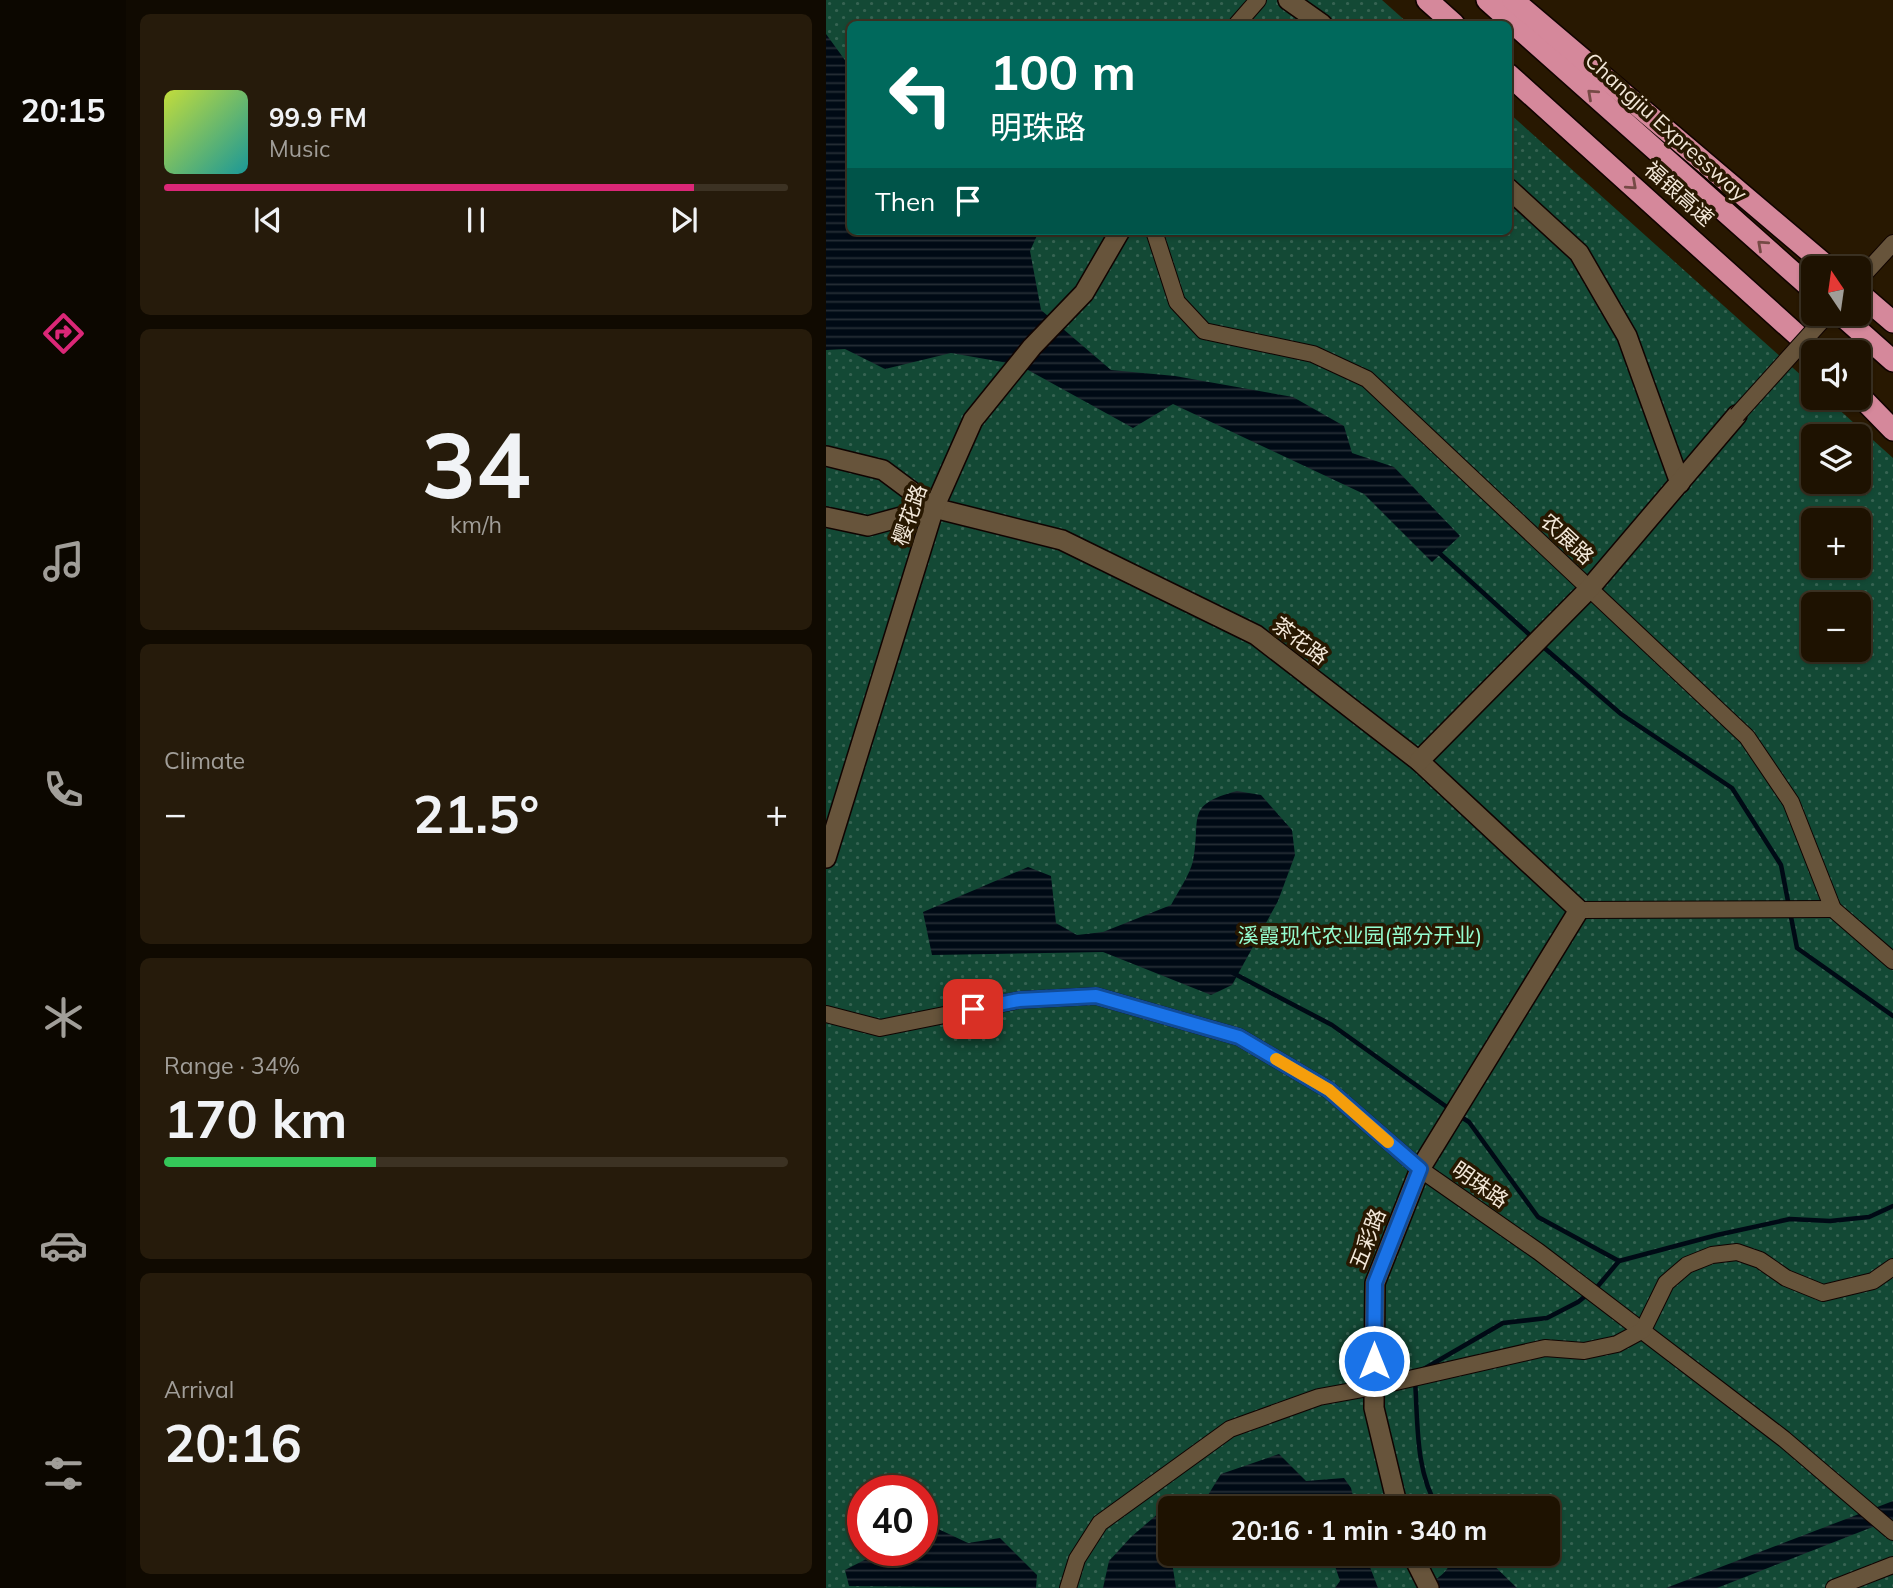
<!DOCTYPE html>
<meta charset="utf-8">
<style>
body{margin:0;font-family:Mulish,"Noto Sans SC",sans-serif;background:#261b0b;color:#f1f3f6;height:100vh;display:flex;flex-direction:column;font-size:26px;white-space:nowrap}
*{box-sizing:border-box;margin:0}
p{font-size:23px;color:#a19e99}
.icon{flex:none;width:38px;height:38px;fill:none;stroke:currentColor;stroke-width:2;stroke-linecap:round;stroke-linejoin:round}
.map{position:relative;flex:1;overflow:hidden}
.drawer{display:flex;flex-direction:column;gap:14px;padding:14px;background:#100a01;width:700px}
.drawer>*{flex:none}
.hud{position:absolute;left:21px;top:21px;width:665px;height:214px;border-radius:10px;box-shadow:0 2px 5px #0004,0 0 0 2px #3c3223;background:#00695c;color:#fff;overflow:hidden}
.needle{width:46px;rotate:347deg}
.fabs{position:absolute;left:975px;top:256px;display:grid;gap:14px}
.fabs a{display:grid;place-items:center;width:70px;height:70px;border-radius:10px;background:#1e1201;box-shadow:0 2px 5px #0004,0 0 0 2px #3c3223;font-size:35px}
.speed{position:absolute;left:21px;top:1475px;display:flex;gap:14px;font-size:35px;font-weight:700;text-align:center}
.speed>*{display:grid;place-content:center;width:91px;height:91px;border-radius:50%;background:#1e1201;box-shadow:0 2px 5px #0004,0 0 0 2px #3c3223;line-height:1}
.speed .limit{border:10px solid #d22;background:#fff;color:#111}
.pin{position:absolute;display:grid;place-items:center;width:60px;height:60px;color:#fff;margin:-30px;border-radius:14px;box-shadow:0 4px 10px #0006}
.me{position:absolute;width:77px;margin:-38px;rotate:0deg;stroke-linejoin:round;filter:drop-shadow(0 0 5px #0008)}
.turn{display:flex;align-items:center;gap:24px;height:147px;padding:0 28px;font-size:32px}
.turn .icon{width:91px;height:91px;stroke-width:2.5}
.turn b{display:block;font-size:49px;line-height:60px}
.then{display:flex;align-items:center;height:66px;padding:0 28px;background:#0003;gap:14px;font-size:26px}
.big{font-size:52px;font-weight:700;line-height:1.1}
.drawer .card{flex:1;display:flex;flex-direction:column;justify-content:center;gap:10px;min-width:0;padding:0 24px;border-radius:10px;background:#261b0b}
.drawer .dial{align-items:center;gap:0}
.dial b{font-size:91px;line-height:1}
.song{display:flex;align-items:center;gap:21px}
.cover{width:84px;height:84px;border-radius:10px;background:linear-gradient(135deg,hsl(70 70% 55%),hsl(180 70% 35%))}
.played{height:7px;border-radius:4px;background:linear-gradient(90deg,#db2777 85%,#3c3223 85%)}
.keys{display:flex;justify-content:space-around;direction:ltr}
.heat{display:flex;justify-content:space-between;align-items:center;font-size:38px;direction:ltr}
.charge{height:10px;border-radius:5px;background:linear-gradient(90deg,#34c759 34%,#3c3223 0)}
.trip{position:absolute;left:332px;top:1496px;width:402px;height:70px;border-radius:10px;background:#1e1201;box-shadow:0 2px 5px #0004,0 0 0 2px #3c3223;font-weight:700;line-height:70px;text-align:center}
main{display:flex;flex:1;min-height:0}
.menu{display:flex;flex-direction:column;width:126px;justify-content:space-around;align-items:center;background:#0c0700;color:#a19e99}
.menu .icon{width:49px;height:49px}
.menu .current{color:#db2777}
.menu b{font-size:32px;color:#f1f3f6}
.map>svg:first-child{display:block}
</style>
<main>
<nav class="menu">
<b>20:15</b>
<svg class="icon current" aria-label="directions" viewBox="0 0 24 24"><path d="M12 3l9 9-9 9-9-9zM9 14v-3h6M13 9l2 2-2 2"/></svg>
<svg class="icon" aria-label="music" viewBox="0 0 24 24"><path d="M9 18V5l10-2v13"/><circle cx="6" cy="18" r="3"/><circle cx="16" cy="16" r="3"/></svg>
<svg class="icon" aria-label="phone" viewBox="0 0 24 24"><path d="M5 4h4l2 5-3 2q2 4 5 5l2-3 5 2v4C11 20 4 13 5 4z"/></svg>
<svg class="icon" aria-label="climate" viewBox="0 0 24 24"><path d="M12 3v18M4 7l16 10M4 17L20 7"/></svg>
<svg class="icon" aria-label="car" viewBox="0 0 24 24"><path d="M5 17H2v-5l4-1 3-4h7l3 4 3 1v5h-3M9 17h6M6 11h13"/><circle cx="7" cy="17" r="2"/><circle cx="17" cy="17" r="2"/></svg>
<svg class="icon" aria-label="filters" viewBox="0 0 24 24"><path d="M4 7h16M4 17h16"/><circle cx="9" cy="7" r="2"/><circle cx="15" cy="17" r="2"/></svg>
</nav>
<section class="drawer">
<div class="card">
<div class="song"><i class="cover"></i><div><b>99.9 FM</b><p>Music</p></div></div>
<div class="played"></div>
<div class="keys"><svg class="icon" aria-label="previous" viewBox="0 0 24 24"><path d="M18 5L8 12l10 7zM5 5v14"/></svg><svg class="icon" aria-label="pause" viewBox="0 0 24 24"><path d="M8 5v14M16 5v14"/></svg><svg class="icon" aria-label="next" viewBox="0 0 24 24"><path d="M6 5l10 7-10 7zM19 5v14"/></svg></div>
</div>
<div class="card dial"><b>34</b><p>km/h</p></div>
<div class="card"><p>Climate</p>
<div class="heat"><a>−</a><b class="big">21.5°</b><a>+</a></div>
</div>
<div class="card"><p>Range · 34%</p><b class="big">170 km</b><div class="charge"></div></div>
<div class="card"><p>Arrival</p><b class="big">20:16</b></div>
</section>
<div class="map">
<svg width="1067" height="1588" viewBox="0 0 1067 1588">
<defs>
<pattern id="garden-dots" width="8" height="8" patternUnits="userSpaceOnUse" patternTransform="scale(1.75)"><rect width="8" height="8" fill="#134935"/><path d="M2 2h.1M6 6h.1" fill="none" stroke="#366352" stroke-width="1.8" stroke-linecap="round"/></pattern>
<pattern id="water-rules" width="6" height="5" patternUnits="userSpaceOnUse" patternTransform="scale(1.75)"><rect width="6" height="5" fill="#000a15"/><path d="M0 2.5h6" fill="none" stroke="#262e36"/></pattern>
</defs>
<rect width="100%" height="100%" fill="#281801"/>
<path fill="url(#garden-dots)" fill-rule="evenodd" d="M0 0H556L583 24H24V231H682L683 113 987 386V397H999L1067 458V1588H0ZM987 436H1032V481H987ZM987 520H1032V565H987ZM987 604H1032V649H987ZM37 1491H96V1550H37ZM345 1508H723V1554H345Z"/>
<g fill="url(#water-rules)">
<polygon points="0,34 24,67 24,231 213,231 204,251 215,310 285,370 349,376 467,397 518,426 526,453 568,467 634,536 606,562 538,494 347,404 307,428 193,365 125,353 59,369 19,349 0,350"/>
<path d="M411 791 435 795 466 830 469 855 452 901 406 985 385 995 277 952 106 955 97 912 202 867 225 876 230 923 251 935 277 932 345 905C352 892 363 876 367 861 376 819 357 805 411 791Z"/>
<polygon points="453,1454 480,1481 518,1478 525,1488 530,1508 374,1508 395,1474"/>
<polygon points="1067,1501 1067,1519 891,1588 840,1588"/>
<polygon points="341,1506 345,1509 345,1554 353,1554 346,1562 350,1588 277,1588 283,1561 305,1537"/>
<polygon points="96,1512 108,1527 142,1543 174,1538 211,1575 210,1588 23,1586 19,1570 52,1553 53,1551 96,1550"/>
<polygon points="505,1554 539,1554 552,1588 509,1588 514,1581"/>
<path d="M626 1554H656L691 1588H594C609 1580 625 1573 626 1554Z"/>
</g>
<g fill="none" stroke-linecap="round" stroke-linejoin="round">
<g stroke="#000a15" stroke-width="4.5">
<polyline points="611,551 706,637"/>
<polyline points="715,645 795,714 906,788 955,865 971,948 1067,1016"/>
<polyline points="407,973 506,1025 625,1110"/>
<polyline points="632,1115 643,1122 712,1217 793,1261"/>
<polyline points="596,1370 677,1323 721,1318 752,1302 772,1286 793,1261 891,1235 964,1219 1004,1221 1043,1217 1067,1206"/>
<path d="M589 1380C592 1422 589 1471 612 1508"/>
</g>
<g stroke="#100300" stroke-width="18">
<g id="minor">
<polyline points="411,24 432,0"/>
<polyline points="328,231 351,302 378,331 487,354 541,379 921,737 965,802 1007,909 1067,961"/>
<polyline points="1032,281 1067,243"/>
<polyline points="753,910 1007,909"/>
<polyline points="0,1014 54,1028 193,1000 270,996 413,1037 503,1090 594,1169 713,1252 958,1439 1067,1532"/>
<polyline points="242,1588 251,1559 274,1523 404,1429 493,1397 548,1387 719,1348 758,1351 791,1344 817,1330 840,1283 861,1265 886,1255 911,1252 934,1260 960,1278 997,1293 1047,1281 1067,1267"/>
<polyline points="1008,1588 1067,1565"/>
</g>
</g>
<g stroke="#100300" stroke-width="22">
<g id="tertiary">
<polyline points="462,0 496,24"/>
<polyline points="682,188 753,253 801,336 854,483"/>
<polyline points="0,456 57,470 108,508 236,540 430,635 593,761 753,910 594,1169 549,1283 548,1408 572,1508"/>
<polyline points="0,517 42,526 108,508"/>
<polyline points="593,761 763,589 911,415"/>
<polyline points="0,858 108,508 147,420 206,347 258,293 294,231"/>
<polyline points="586,1554 603,1588"/>
</g>
</g>
<g stroke="#100300" stroke-width="24">
<g id="motorway">
<polyline points="601,0 628,24"/>
<polyline points="661,0 987,290"/>
<polyline points="687,0 1003,268"/>
<polyline points="682,74 990,352"/>
<polyline points="1032,292 1067,322"/>
<polyline points="1013,313 1067,361"/>
<polyline points="1032,394 1067,430"/>
</g>
</g>
<use href="#minor" stroke="#67543b" stroke-width="16"/>
<use href="#tertiary" stroke="#67543b" stroke-width="19"/>
<use href="#motorway" stroke="#d5889b" stroke-width="21"/>
<g stroke="#100300" stroke-width="18" stroke-linecap="butt">
<polyline id="minor-bridge" points="911,415 1003,313"/>
</g>
<use href="#minor-bridge" stroke="#67543b" stroke-width="16"/>
</g>
<defs><path id="oneway-chevron" d="M-2-3.5L2.5 0L-2 3.5" fill="none" stroke-width="1.6" stroke-linecap="round" stroke-linejoin="round" transform="scale(1.75)"/></defs>
<g stroke="#764a46">
<use href="#oneway-chevron" transform="translate(766 94) rotate(-138)"/>
<use href="#oneway-chevron" transform="translate(806 185) rotate(42)"/>
<use href="#oneway-chevron" transform="translate(936 245) rotate(-138)"/>
</g>
<g fill="none" stroke-linecap="round" stroke-linejoin="round">
<g stroke="#114b97" stroke-width="18">
<polyline id="route" points="147,1009 193,1000 270,996 413,1037 503,1090 594,1169 549,1283 548,1361"/>
</g>
<use href="#route" stroke="#1a73e8" stroke-width="12"/>
<polyline stroke="#f59e0b" stroke-width="12" points="450,1059 503,1090 562,1142"/>
</g>
<g text-anchor="middle" stroke-width="7" stroke-linejoin="round" paint-order="stroke">
<g font-size="21" fill="#f3e8d9" stroke="#281801">
<text transform="translate(840 127) rotate(42)" y="7">Changjiu Expressway</text>
<text transform="translate(853 194) rotate(42)" y="7">福银高速</text>
<text transform="translate(84 515) rotate(-71)" y="7">樱花路</text>
<text transform="translate(741 539) rotate(43)" y="7">农展路</text>
<text transform="translate(474 641) rotate(37)" y="7">茶花路</text>
<text transform="translate(654 1185) rotate(35)" y="7">明珠路</text>
<text transform="translate(542 1239) rotate(-69)" y="7">五彩路</text>
</g>
<g font-size="21" fill="#95fdd0" stroke="#281801">
<text x="534" y="943">溪霞现代农业园(部分开业)</text>
</g>
</g>
</svg>
<div class="fabs">
<a><svg class="needle" viewBox="-14 -14 28 28"><path d="M0-13l5 13h-10z" fill="#e53935"/><path d="M0 13l5-13h-10z" fill="#a19e99"/></svg></a>
<a><svg class="icon" aria-label="sound" viewBox="0 0 24 24"><path d="M4 9h4l5-4v14l-5-4H4zM17 9q2 3 0 6"/></svg></a>
<a><svg class="icon" aria-label="layers" viewBox="0 0 24 24"><path d="M12 4l9 5-9 5-9-5zM3 14l9 5 9-5"/></svg></a>
<a>+</a>
<a>−</a>
</div>
<div class="speed"><div class="limit">40</div></div>
<div class="pin" style="left:147px;top:1009px;background:#d93025"><svg class="icon" aria-label="arrive" viewBox="0 0 24 24"><path d="M6 21V4h12l-3 4 3 4H6"/></svg></div>
<svg class="me" style="left:548px;top:1361px" viewBox="-20 -20 40 40"><circle r="17" fill="#1a73e8" stroke="#fff" stroke-width="3"/><path d="M0-11L8 9 0 5-8 9z" fill="#fff"/></svg>
<div class="trip">20:16 · 1 min · 340 m</div>
<div class="hud">
<div class="turn"><svg class="icon" aria-label="left" viewBox="0 0 24 24"><path d="M17 20v-9H6M10 6l-5 5 5 5"/></svg><div><b>100 m</b>明珠路</div></div>
<div class="then">Then<svg class="icon" aria-label="arrive" viewBox="0 0 24 24"><path d="M6 21V4h12l-3 4 3 4H6"/></svg></div>
</div>
</div>
</main>
